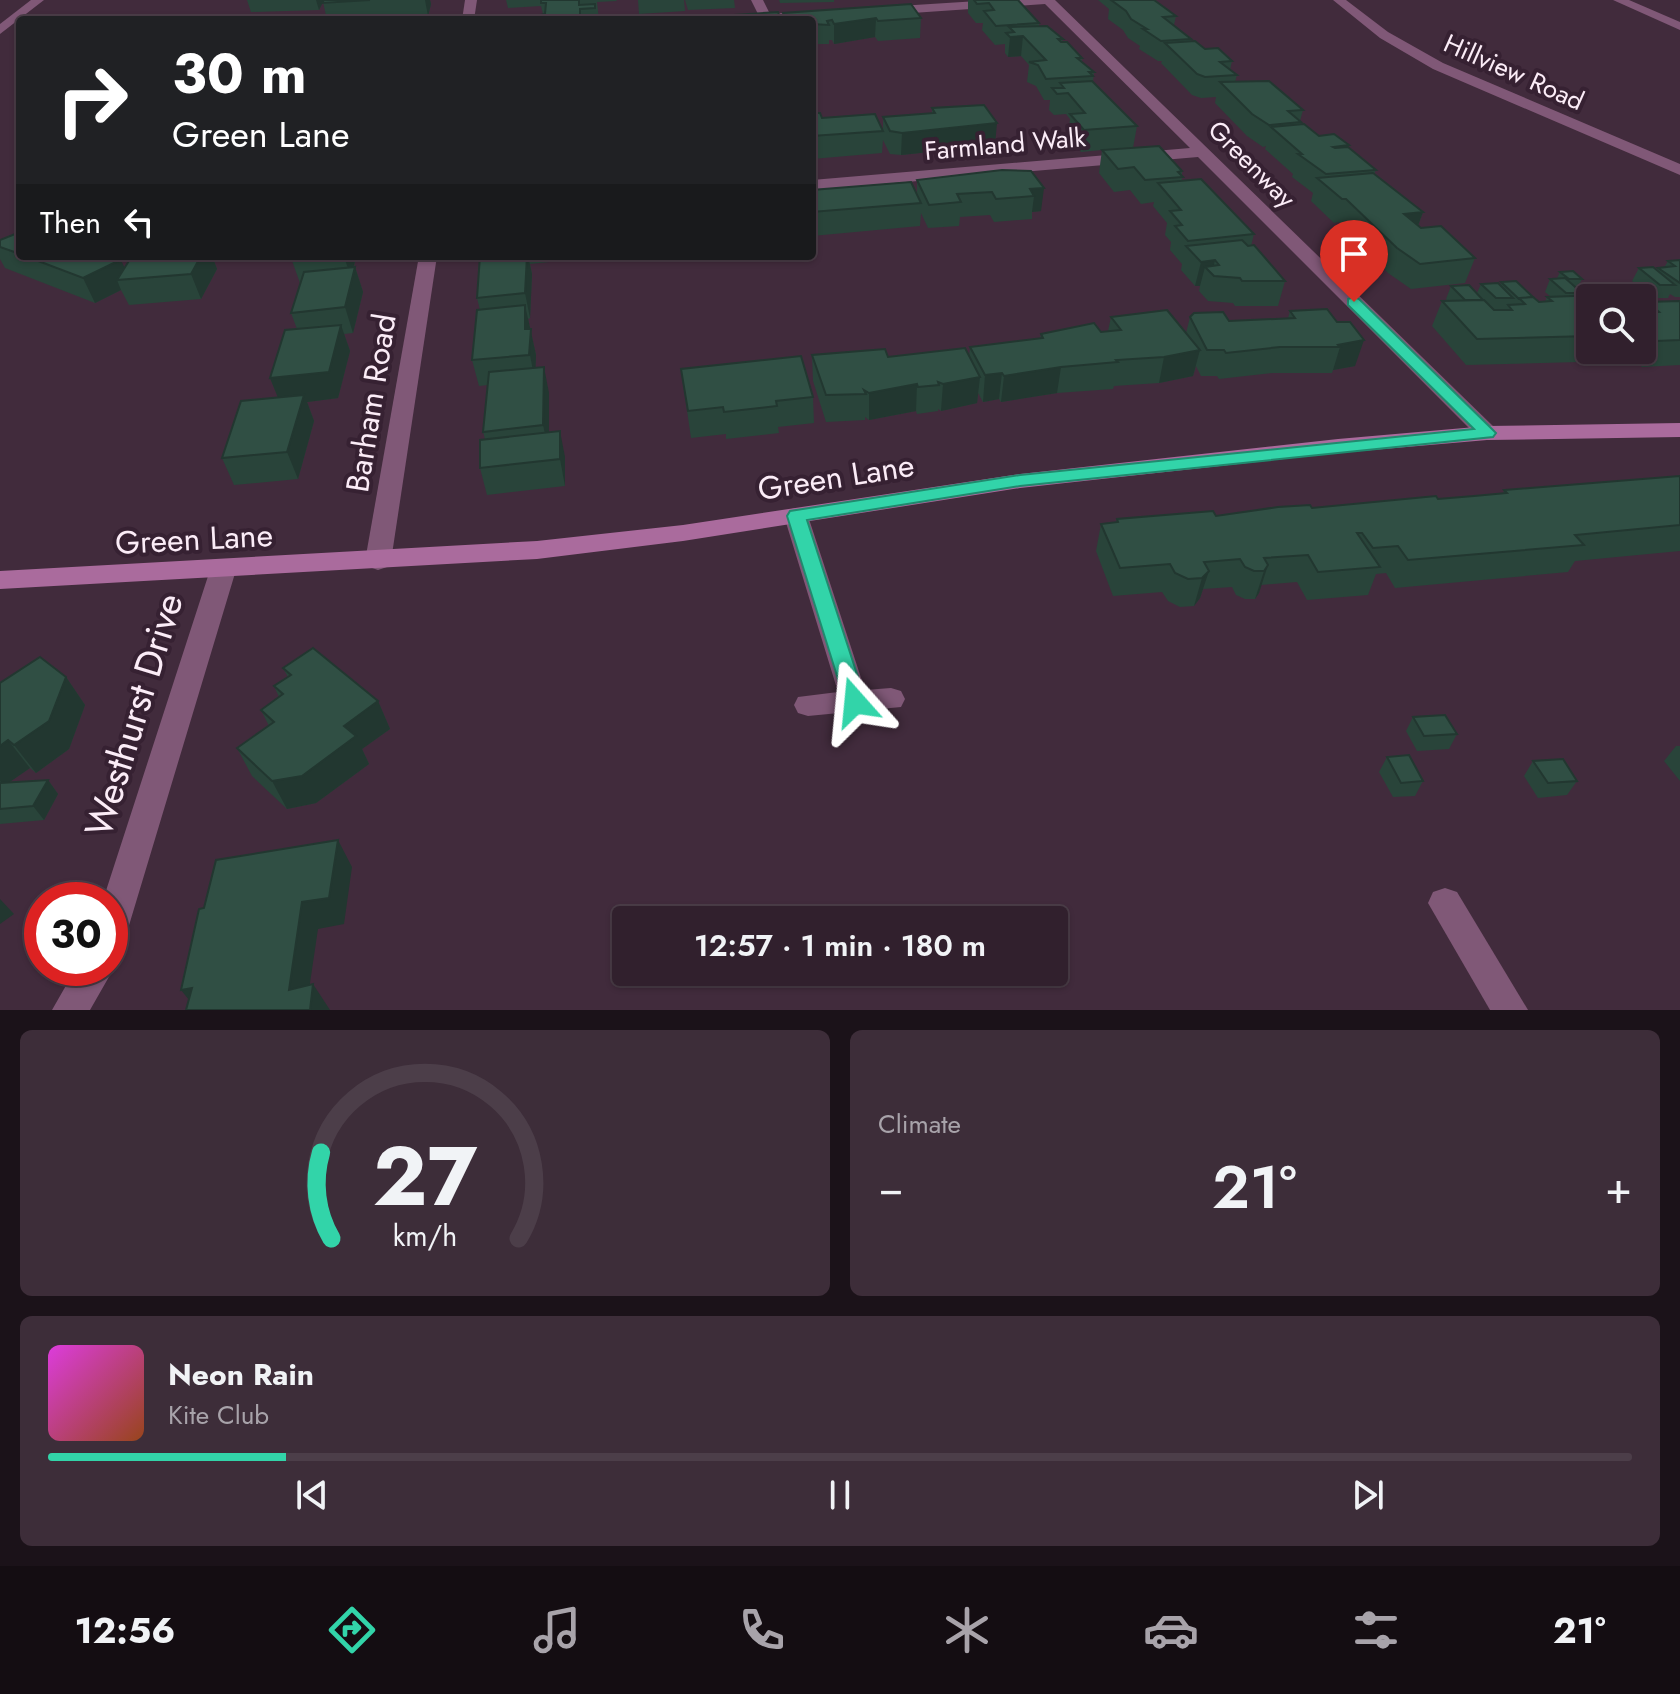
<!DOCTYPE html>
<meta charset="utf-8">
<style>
body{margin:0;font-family:Jost,sans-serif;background:#3d2d39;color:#f1f3f6;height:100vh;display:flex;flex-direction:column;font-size:30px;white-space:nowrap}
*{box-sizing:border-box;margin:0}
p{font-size:26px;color:#a8a3aa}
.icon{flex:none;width:44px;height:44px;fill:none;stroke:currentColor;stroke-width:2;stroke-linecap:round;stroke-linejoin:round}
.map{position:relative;height:1010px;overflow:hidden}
.sheet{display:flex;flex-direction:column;gap:20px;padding:20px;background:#1b1219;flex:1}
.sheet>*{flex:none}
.banner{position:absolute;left:16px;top:16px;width:800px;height:244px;border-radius:8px;box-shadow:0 2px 6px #0004,0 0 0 2px #4c3e49;background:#202124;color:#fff;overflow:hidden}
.fabs{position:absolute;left:1576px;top:284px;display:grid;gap:16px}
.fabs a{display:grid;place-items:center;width:80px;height:80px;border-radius:8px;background:#31202d;box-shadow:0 2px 6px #0004,0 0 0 2px #4c3e49;font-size:40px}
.speed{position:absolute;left:24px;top:882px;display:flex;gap:16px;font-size:40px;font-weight:700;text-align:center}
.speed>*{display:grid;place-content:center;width:104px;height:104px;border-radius:50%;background:#31202d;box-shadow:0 2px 6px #0004,0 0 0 2px #4c3e49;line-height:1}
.speed .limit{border:12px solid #d22;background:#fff;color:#111}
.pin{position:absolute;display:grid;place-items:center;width:68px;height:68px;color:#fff;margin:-82px -34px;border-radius:50% 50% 50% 0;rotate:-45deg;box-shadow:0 0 8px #0007}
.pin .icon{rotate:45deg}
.me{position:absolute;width:88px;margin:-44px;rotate:342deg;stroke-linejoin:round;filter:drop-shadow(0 0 6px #0008)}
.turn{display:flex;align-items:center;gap:28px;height:168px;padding:0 24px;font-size:36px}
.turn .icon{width:104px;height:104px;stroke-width:2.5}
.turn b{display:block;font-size:56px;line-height:68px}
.then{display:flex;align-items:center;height:76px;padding:0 24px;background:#0003;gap:16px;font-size:30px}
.big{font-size:60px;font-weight:600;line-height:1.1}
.sheet .card{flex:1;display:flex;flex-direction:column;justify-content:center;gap:12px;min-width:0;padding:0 28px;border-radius:12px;background:#3d2d39}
.sheet .dial{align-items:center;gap:0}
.dial svg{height:208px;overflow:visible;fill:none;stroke:#4c3e49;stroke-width:7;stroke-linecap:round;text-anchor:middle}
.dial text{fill:#f1f3f6;stroke:none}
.song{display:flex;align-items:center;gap:24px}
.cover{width:96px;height:96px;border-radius:12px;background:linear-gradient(135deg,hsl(300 70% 55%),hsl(20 70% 35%))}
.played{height:8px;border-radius:4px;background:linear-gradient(90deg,#32d4a9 15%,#4c3e49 15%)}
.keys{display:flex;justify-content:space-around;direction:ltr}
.heat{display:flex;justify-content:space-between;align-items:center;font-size:44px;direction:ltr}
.sheet .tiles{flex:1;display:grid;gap:20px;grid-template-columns:1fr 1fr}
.card:last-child{grid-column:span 2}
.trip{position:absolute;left:612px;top:906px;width:456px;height:80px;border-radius:8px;background:#31202d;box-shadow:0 2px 6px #0004,0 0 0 2px #4c3e49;font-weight:600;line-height:80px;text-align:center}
.tab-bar{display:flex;height:128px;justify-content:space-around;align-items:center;background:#140d12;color:#a8a3aa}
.tab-bar .icon{width:56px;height:56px}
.tab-bar .selected{color:#32d4a9}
.tab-bar b{font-size:36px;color:#f1f3f6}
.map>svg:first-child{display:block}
</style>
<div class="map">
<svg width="1680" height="1010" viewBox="0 0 1680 1010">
<rect width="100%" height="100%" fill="#412b3c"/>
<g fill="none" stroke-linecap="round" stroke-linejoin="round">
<g fill="#805877" fill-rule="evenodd">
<polygon points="31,0 44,0 0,34 0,24"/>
<polygon points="465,0 477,0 474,20 462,20"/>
<polygon points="751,0 763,0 770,14 814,11 820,15 814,19 761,20"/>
<polygon points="994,0 1055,0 1495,428 1498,433 1495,438 1479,438 1198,157 812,190 812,180 1190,148 1045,4 883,15 877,11 883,7"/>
<polygon points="1333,0 1346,0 1388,32 1443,63 1680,164 1680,175 1433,69 1380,38"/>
<polygon points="1613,0 1629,0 1680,22 1680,30"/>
<polygon points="419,256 437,256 391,561 387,567 378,570 369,567 365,561"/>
<polygon points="796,508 805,510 808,516 865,690 891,688 901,691 905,699 901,707 808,716 798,713 794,705 798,697 838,692 784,516 787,510"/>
<polygon points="223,561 232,564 236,570 127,932 122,943 110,948 110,900 103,900 210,570 214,564"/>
<polygon points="1445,888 1457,892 1528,1010 1490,1010 1428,903 1433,892"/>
<polygon points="110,960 114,968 90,1010 52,1010 76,968 110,968"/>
</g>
<polygon fill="#aa6b9d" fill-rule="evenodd" points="1680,423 1680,437 1487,440 1338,453 1020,488 683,541 537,559 0,589 0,571 537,541 683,525 1020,474 1338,439 1487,426"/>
</g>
<g fill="#29443a">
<polygon points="247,0 430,0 431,4 428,16 359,20 327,20 323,2 319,10 251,12"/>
<polygon points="506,0 616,0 617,1 597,2 599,20 540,20 543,14 541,6 508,8"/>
<polygon points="638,0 684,0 685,11 639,14"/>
<polygon points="685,0 734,0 735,8 688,10"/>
<polygon points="779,0 834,0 834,2 780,3"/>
<polygon points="968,0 1018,0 1039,23 1039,26 1063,39 1062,42 1082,58 1082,62 1094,72 1093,82 1137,126 1133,148 1182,171 1182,181 1254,234 1251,246 1285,281 1278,306 1235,306 1233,303 1208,301 1199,291 1200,286 1195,286 1181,270 1182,264 1170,250 1171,242 1165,235 1167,223 1153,206 1154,202 1141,204 1130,190 1114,192 1099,173 1102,150 1081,152 1068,136 1070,119 1066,114 1054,115 1049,110 1050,100 1044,100 1036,86 1027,82 1029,65 1021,56 1008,57 1005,53 1005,44 995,45 982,30 983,23 976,23 968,13"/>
<polygon points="1098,0 1154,0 1176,16 1174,25 1191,39 1191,41 1205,49 1232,61 1230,70 1237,75 1235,82 1303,110 1300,121 1301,122 1301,124 1319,136 1349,145 1348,147 1376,170 1374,174 1423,212 1418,226 1475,258 1465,283 1411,289 1388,273 1339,222 1334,223 1311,201 1313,193 1292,177 1293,174 1265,149 1266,146 1263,147 1247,136 1215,103 1216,97 1201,98 1192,95 1161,63 1162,61 1158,61 1139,49 1140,46 1128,38 1123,30 1108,19 1109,9"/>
<polygon points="783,13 921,18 920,38 878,41 875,37 834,44 832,40 829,40 829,44 812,44 812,20 783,20"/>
<polygon points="932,108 995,145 901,155 890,154 883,140 882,153 812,159 812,113 822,118 883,130 883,117 932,114"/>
<polygon points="1031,171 1041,211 1032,212 1032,219 994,222 990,215 960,217 959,226 928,228 921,213 920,226 812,236 812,190 917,194 917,180"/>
<polygon points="20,232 20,256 119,256 124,268 132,256 212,256 217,269 201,299 129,305 121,290 95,303 5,268 0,259 0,240"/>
<polygon points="292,256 356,256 354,267 355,267 363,292 353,333 344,334 350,351 338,398 307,402 314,421 298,479 234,485 222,458 278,397 270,378 297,329 291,313 300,283 291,258"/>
<polygon points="480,256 549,256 549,262 530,264 532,274 530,318 528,319 536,355 535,368 549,393 549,432 565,457 565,486 487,495 480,468 485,439 483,432 488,385 479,386 472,360 480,310 477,298"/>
<polygon points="1680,260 1680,297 1675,297 1670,294 1668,298 1653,298 1632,281 1639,268 1657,270 1658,268 1664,268 1668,261"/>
<polygon points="1560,272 1582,279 1577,289 1582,293 1580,295 1590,298 1590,350 1642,350 1642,311 1647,302 1680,301 1680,365 1642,367 1629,354 1627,358 1617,358 1616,361 1466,365 1432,326 1442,301 1448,301 1446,299 1451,286 1477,293 1481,284 1500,285 1501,282 1539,302 1545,302 1547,297 1550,296 1545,292 1550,279 1557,278"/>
<polygon points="1327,309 1355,366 1333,370 1332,373 1273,373 1219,379 1217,376 1201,376 1196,366 1193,376 1159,383 1114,386 1113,389 1057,393 1001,402 999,399 983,402 978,393 977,403 941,411 938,409 938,411 917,414 916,411 869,420 865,417 865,420 826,422 813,381 812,355 888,357 969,357 970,347 1040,339 1041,334 1108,331 1111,317 1186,333 1190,317 1229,321 1288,318 1290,311"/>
<polygon points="681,369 813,397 814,423 778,427 779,433 726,439 726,434 691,438"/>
<polygon points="1680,476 1680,551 1575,561 1568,572 1395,588 1386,573 1376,574 1368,595 1307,600 1297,582 1261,585 1259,593 1255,599 1245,599 1236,595 1232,587 1203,589 1200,598 1194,606 1180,607 1168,601 1162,592 1113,596 1096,551 1101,524 1116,522 1117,519 1216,516 1503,494 1504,490"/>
<polygon points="283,668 378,701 390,729 362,749 369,764 316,803 287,809 252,776 237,748 269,726 261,710 279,697 274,686 288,677"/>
<polygon points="66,677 85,705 69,749 36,773 30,768 9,782 48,780 58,794 44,820 0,824 0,683"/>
<polygon points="1413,717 1457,734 1449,749 1417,751 1406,731"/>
<polygon points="1676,746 1680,746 1680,781 1664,761"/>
<polygon points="1387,757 1423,781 1415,796 1393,797 1379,772"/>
<polygon points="1533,761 1577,781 1567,795 1538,798 1524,776"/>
</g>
<g fill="#223730">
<polygon points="316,0 324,0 319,10"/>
<polygon points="425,0 430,0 431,4 428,16"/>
<polygon points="876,18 875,37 834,44 834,24"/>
<polygon points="1023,36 1021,56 1008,57 1010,37"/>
<polygon points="997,123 995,145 901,155 902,133"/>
<polygon points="1044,188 1041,211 1032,212 1034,196 1030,189"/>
<polygon points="1423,212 1414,236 1404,214"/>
<polygon points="115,256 119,256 130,279 117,280 121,290 95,303 83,278"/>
<polygon points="201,256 212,256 217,269 201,299 191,274"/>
<polygon points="344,256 356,256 351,278"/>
<polygon points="527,256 528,256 532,274 530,318 525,293"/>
<polygon points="1215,260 1212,274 1205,267 1200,286 1195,286 1201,262"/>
<polygon points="355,267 363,292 353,333 345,307"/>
<polygon points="525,305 536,355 535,381 525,329"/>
<polygon points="341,325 350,351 338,398 307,402 314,421 298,479 287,452 281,405 270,378"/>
<polygon points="1364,340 1355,366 1333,370 1340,347 1338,345"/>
<polygon points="1200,350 1193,376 1159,383 1164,357"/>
<polygon points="544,367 549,393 549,452 543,425"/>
<polygon points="1061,367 1057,393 1001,402 1004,376"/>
<polygon points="1002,373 999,399 983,402 985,375"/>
<polygon points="980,377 977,403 941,411 943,384"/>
<polygon points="917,384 916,411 869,420 869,393"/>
<polygon points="560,431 565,457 565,486 560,459"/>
<polygon points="1268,565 1259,593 1255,599 1264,571"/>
<polygon points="1209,571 1200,598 1194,606 1202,578"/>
<polygon points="66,677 85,705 69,749 36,773 14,745"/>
<polygon points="378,701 390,729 362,749 369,764 316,803 287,809 272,781 344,726"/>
<polygon points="8,740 30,768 4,786 0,781 0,746"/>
<polygon points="48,780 58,794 44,820 33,806"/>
<polygon points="338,840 352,867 344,924 318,929 306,1010 289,990 302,902"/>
<polygon points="0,899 14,914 0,924"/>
<polygon points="313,984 330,1010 310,1010"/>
<polygon points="192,988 197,1010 181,990"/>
</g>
<g fill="#304f44" stroke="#223730" stroke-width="2">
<polygon points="324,0 370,0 322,3"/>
<polygon points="541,0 579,0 579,5 595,4 595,8 580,9 580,18 540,20 540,15 545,14 546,3 541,3"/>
<polygon points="974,0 1018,0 1039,23 996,26 984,11 994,10 989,3 977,4"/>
<polygon points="1111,0 1154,0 1176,16 1163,17 1191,39 1161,41 1143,29 1147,29 1131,19 1126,11"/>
<polygon points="911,4 921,18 878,21 876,18 834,24 832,20 827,21 829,25 812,24 812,20 785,20 783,13"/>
<polygon points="778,12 781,20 659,20"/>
<polygon points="1047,26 1063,39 1058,39 1061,42 1067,42 1082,58 1077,58 1094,72 1089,72 1093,76 1046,79 1038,65 1029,62 1046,60 1023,36 1010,37 1006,33 1014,32 1009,27"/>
<polygon points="1195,41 1205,49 1218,48 1232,61 1220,62 1237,75 1205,77 1197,74 1165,43"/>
<polygon points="1092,81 1137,126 1084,130 1070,114 1085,113 1068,93 1057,94 1052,88 1064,88 1060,83"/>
<polygon points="1269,81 1303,110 1288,111 1301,122 1269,125 1252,114 1220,82"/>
<polygon points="984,105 997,123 902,133 890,131 883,117 935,113 932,108"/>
<polygon points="812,113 820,113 822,118 875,114 883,131 812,136"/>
<polygon points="1304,124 1319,136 1334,134 1349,145 1333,147 1335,148 1348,147 1376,170 1326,174 1298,154 1302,154 1271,127"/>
<polygon points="1159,146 1182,171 1178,172 1183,177 1145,180 1134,167 1118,169 1102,150"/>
<polygon points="1002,170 1031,171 1044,188 1030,189 1034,196 996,199 992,192 957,194 961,202 929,205 917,180"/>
<polygon points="1373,173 1423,212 1404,214 1421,228 1441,226 1475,258 1420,264 1397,248 1346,199 1342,199 1317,178"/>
<polygon points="1201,179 1254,234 1188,241 1175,226 1182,225 1170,211 1181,210 1158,183"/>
<polygon points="911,182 921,203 812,212 812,190"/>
<polygon points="20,232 20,254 0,247 0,240"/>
<polygon points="1242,240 1248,246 1254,245 1285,281 1242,281 1240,278 1214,276 1205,267 1219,265 1215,260 1201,262 1186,246"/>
<polygon points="25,256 115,256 113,257 120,260 83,278"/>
<polygon points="132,256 201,256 191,274 117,280"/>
<polygon points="292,256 315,256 291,258"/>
<polygon points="480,256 527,256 525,293 477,298"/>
<polygon points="1680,260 1680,283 1658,268 1675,266 1668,261"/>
<polygon points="355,267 345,307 291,313 304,272"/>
<polygon points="1653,267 1675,285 1660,285 1639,268"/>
<polygon points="1573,271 1582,279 1569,279 1560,272"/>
<polygon points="1565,278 1582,293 1566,293 1550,279"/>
<polygon points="1516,281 1533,297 1519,299 1501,282"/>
<polygon points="1498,283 1513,298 1496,298 1481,284"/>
<polygon points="1469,285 1483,300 1465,300 1451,286"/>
<polygon points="1600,295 1604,298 1590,298 1590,336 1477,339 1442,301 1484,300 1494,310 1512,310 1508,305 1525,304 1519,298 1533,297 1539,302 1552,301 1547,297"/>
<polygon points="1680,301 1680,340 1656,341 1642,328 1642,311 1644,313 1659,312 1647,302"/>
<polygon points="525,305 525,329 531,329 529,355 472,360 477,310"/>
<polygon points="1327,309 1337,322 1350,322 1364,340 1338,345 1340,347 1280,347 1226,353 1224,350 1207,350 1190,317 1194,313 1223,312 1229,321 1295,318 1290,311"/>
<polygon points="1167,310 1200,350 1164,357 1116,360 1118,362 1061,367 1004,376 1002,373 985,375 970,347 1043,338 1041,334 1094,323 1101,332 1121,330 1111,317"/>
<polygon points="341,325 329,372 270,378 285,330"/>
<polygon points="965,348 980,377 943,384 938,382 939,385 918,387 917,384 869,393 864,390 866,394 826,395 812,355 885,349 888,357"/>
<polygon points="801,356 813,397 776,401 777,406 724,412 723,407 688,411 681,369"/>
<polygon points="544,367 543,425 483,432 489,372"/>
<polygon points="304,395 287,452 222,458 241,401"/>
<polygon points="560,431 560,459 480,468 480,440"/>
<polygon points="1680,476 1680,525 1575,535 1584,545 1408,560 1398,546 1373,548 1362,533 1357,533 1380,567 1318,572 1308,555 1264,558 1268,565 1264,571 1254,571 1245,567 1240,559 1204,562 1209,571 1202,578 1188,579 1175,573 1170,564 1120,568 1101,524 1118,522 1117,519 1213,511 1216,516 1278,507 1310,505 1312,508 1436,496 1438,499 1474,496 1507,493 1504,490"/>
<polygon points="313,648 378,701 344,726 356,736 302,776 272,781 237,748 274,722 261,710 283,694 274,686 291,675 283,668"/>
<polygon points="40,657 66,677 49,721 14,745 8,740 0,746 0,683"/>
<polygon points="1445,715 1457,734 1424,736 1413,717"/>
<polygon points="1409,755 1423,781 1401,783 1387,757"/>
<polygon points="1563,759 1577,781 1548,783 1533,761"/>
<polygon points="48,780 33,806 0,809 0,783"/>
<polygon points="338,840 329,898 302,902 289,990 313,984 310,1010 186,1010 192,988 181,990 199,909 204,908 216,860"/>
</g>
<polygon fill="#32d4a9" stroke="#208a6e" stroke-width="2" points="1354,297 1359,299 1493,430 1496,433 1493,437 1020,486 807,520 866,702 863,708 855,710 847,708 787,516 790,511 1020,475 1474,429 1348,305 1348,299"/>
<g text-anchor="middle" stroke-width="8" stroke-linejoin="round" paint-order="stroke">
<g font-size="26" fill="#fbecf7" stroke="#362132">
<text transform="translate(1514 72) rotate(24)" y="9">Hillview Road</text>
<text transform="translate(1005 144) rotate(-5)" y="9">Farmland Walk</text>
<text transform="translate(1252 164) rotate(45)" y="9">Greenway</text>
</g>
<g font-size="32" fill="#fbecf7" stroke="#362132">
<text transform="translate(371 403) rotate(-81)" y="11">Barham Road</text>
<text transform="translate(836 477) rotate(-9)" y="11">Green Lane</text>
<text transform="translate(194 539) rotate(-3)" y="11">Green Lane</text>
</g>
<g font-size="38" fill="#fbecf7" stroke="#362132">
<text transform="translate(134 715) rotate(-73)" y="13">Westhurst Drive</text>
</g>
</g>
</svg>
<div class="fabs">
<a><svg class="icon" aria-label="search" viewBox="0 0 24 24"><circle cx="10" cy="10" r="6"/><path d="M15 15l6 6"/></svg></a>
</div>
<div class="speed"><div class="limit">30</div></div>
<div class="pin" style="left:1354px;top:302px;background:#d93025"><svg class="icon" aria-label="arrive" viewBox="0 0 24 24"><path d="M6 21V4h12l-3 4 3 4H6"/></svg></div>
<svg class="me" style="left:855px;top:702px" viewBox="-20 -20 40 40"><path d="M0-17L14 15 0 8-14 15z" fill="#32d4a9" stroke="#fff" stroke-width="4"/></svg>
<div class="trip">12:57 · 1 min · 180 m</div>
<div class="banner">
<div class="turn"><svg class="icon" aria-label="right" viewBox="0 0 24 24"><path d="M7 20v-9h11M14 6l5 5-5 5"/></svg><div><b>30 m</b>Green Lane</div></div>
<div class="then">Then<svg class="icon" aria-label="left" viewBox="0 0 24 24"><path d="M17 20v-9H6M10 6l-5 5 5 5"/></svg></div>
</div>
</div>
<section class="sheet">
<div class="tiles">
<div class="card dial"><svg viewBox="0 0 100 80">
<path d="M14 69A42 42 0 1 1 86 69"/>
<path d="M14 69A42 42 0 0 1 10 36" stroke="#32d4a9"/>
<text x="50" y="56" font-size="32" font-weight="700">27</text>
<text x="50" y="72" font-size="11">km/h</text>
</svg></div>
<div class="card"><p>Climate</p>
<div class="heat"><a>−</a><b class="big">21°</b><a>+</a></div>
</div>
<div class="card">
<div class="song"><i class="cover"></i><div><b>Neon Rain</b><p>Kite Club</p></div></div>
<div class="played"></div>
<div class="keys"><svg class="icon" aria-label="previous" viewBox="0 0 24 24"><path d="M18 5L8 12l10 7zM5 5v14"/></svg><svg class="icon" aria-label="pause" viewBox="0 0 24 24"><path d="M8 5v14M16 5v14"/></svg><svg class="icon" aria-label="next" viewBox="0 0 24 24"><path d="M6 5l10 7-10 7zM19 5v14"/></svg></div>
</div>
</div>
</section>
<nav class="tab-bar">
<b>12:56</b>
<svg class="icon selected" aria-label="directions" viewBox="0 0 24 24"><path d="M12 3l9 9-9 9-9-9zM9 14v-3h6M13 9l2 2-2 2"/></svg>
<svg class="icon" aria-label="music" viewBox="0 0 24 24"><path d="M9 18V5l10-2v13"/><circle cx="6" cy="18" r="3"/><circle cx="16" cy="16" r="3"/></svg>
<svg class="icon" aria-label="phone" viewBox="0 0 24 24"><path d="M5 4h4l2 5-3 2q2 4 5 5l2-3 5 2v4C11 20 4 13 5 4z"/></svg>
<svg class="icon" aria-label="climate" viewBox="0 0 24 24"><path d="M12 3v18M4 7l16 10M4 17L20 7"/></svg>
<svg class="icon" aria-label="car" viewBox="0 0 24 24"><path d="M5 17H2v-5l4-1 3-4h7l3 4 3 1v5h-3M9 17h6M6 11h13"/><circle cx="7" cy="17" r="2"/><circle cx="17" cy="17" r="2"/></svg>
<svg class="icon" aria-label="filters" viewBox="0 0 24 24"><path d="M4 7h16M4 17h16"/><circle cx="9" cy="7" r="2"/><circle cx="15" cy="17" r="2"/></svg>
<b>21°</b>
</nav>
